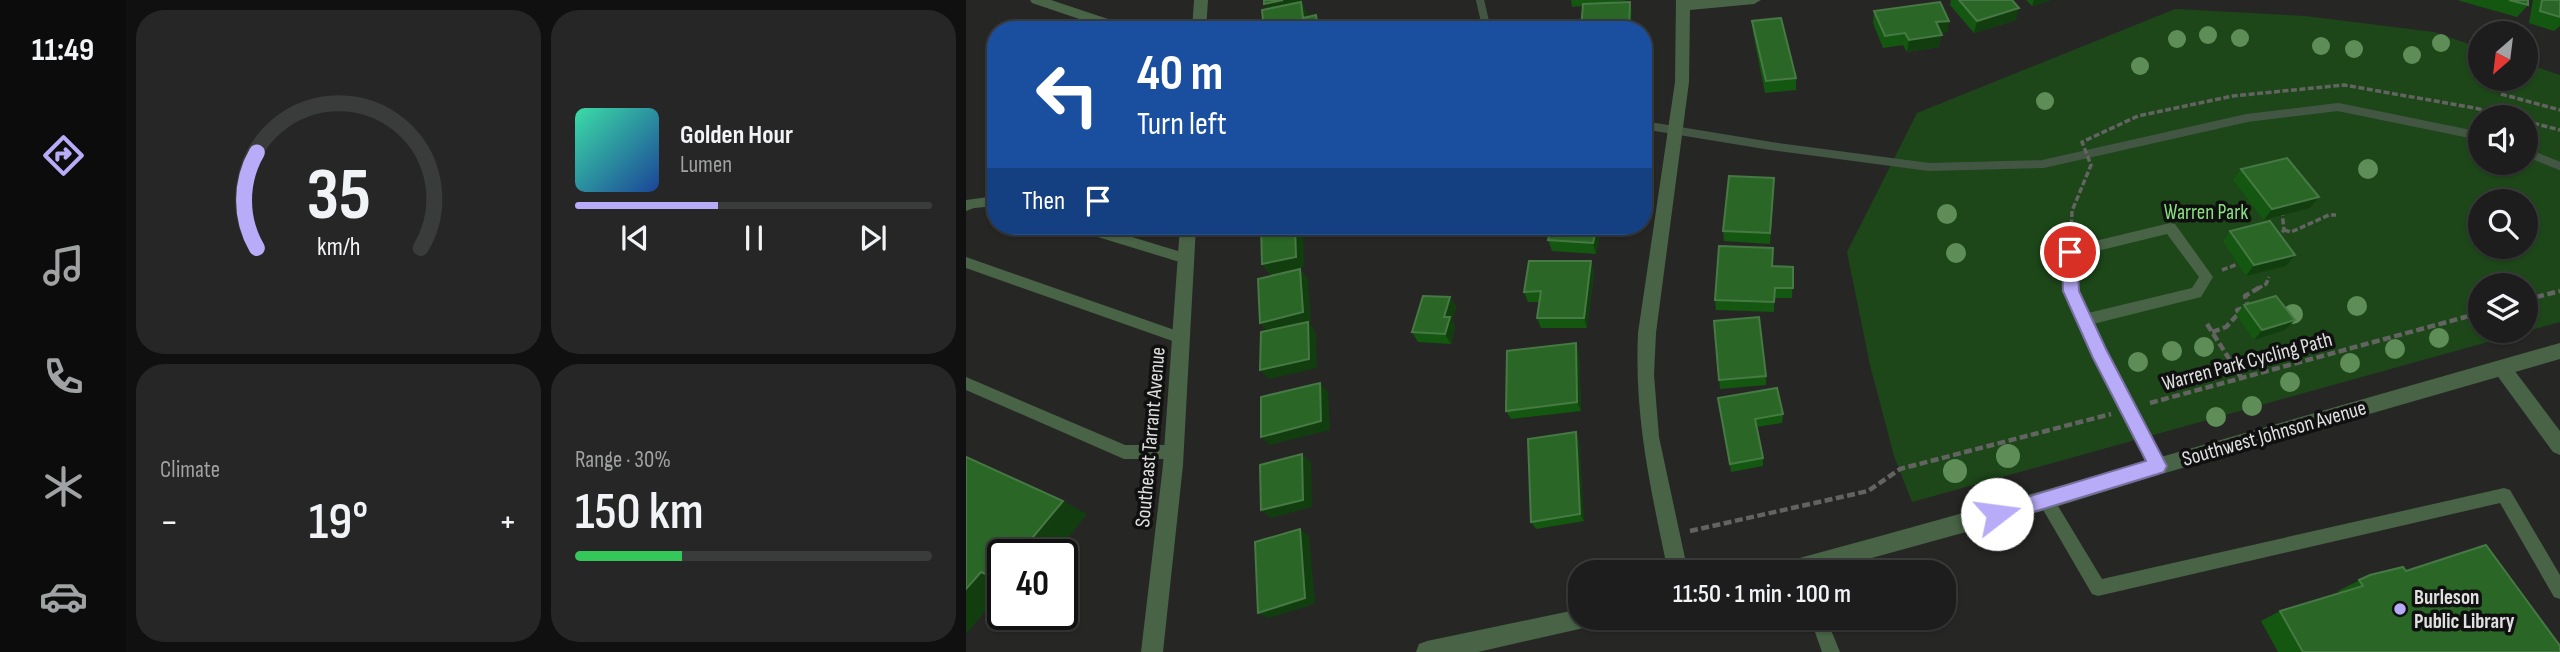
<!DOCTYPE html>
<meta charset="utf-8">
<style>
body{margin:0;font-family:"Sofia Sans Condensed",sans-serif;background:#252625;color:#f1f3f6;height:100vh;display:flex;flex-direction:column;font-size:26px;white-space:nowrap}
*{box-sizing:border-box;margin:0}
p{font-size:23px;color:#a0a2a3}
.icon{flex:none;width:38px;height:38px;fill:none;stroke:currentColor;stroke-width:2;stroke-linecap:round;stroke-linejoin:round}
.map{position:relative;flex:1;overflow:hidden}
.details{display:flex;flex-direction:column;gap:10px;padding:10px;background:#0f100f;width:840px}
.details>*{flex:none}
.top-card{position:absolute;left:21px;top:21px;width:665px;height:214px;border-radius:28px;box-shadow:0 2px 5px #0004,0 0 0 2px #3a3b3b;background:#1a4fa0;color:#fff;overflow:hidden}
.needle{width:46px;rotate:208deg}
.fabs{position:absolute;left:1502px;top:21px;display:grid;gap:14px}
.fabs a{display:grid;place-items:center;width:70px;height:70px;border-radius:50%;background:#1c1d1c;box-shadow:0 2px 5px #0004,0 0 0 2px #3a3b3b;font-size:35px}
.speed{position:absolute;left:21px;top:539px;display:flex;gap:14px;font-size:35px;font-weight:700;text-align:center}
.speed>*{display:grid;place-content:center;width:91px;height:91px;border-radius:50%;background:#1c1d1c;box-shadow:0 2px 5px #0004,0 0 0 2px #3a3b3b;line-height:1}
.speed .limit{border:4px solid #111;border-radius:10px;background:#fff;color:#111}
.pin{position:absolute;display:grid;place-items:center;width:60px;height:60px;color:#fff;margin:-30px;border:4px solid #fff;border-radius:50%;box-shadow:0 2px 7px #0007}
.me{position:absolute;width:77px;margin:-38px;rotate:75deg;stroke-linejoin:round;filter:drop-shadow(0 0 5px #0008)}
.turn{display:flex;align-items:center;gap:24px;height:147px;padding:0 35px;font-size:32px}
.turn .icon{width:91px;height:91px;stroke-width:2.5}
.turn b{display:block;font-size:49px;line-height:60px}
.then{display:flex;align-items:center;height:66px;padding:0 35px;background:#0003;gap:14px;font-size:26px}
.big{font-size:52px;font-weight:600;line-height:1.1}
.details .widget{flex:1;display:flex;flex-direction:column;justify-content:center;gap:10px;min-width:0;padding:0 24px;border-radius:28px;background:#252625}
.details .dial{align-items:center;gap:0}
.dial svg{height:182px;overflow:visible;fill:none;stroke:#3a3b3b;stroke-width:7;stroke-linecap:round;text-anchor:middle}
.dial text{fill:#f1f3f6;stroke:none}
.song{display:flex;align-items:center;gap:21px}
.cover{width:84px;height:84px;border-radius:10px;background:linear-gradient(135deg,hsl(160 70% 55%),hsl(220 70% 35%))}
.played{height:7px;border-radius:4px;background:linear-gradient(90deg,#b8abf7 40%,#3a3b3b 40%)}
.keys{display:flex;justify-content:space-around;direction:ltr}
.heat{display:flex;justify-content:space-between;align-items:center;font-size:38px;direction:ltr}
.charge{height:10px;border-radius:5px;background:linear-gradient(90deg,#34c759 30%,#3a3b3b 0)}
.details .tiles{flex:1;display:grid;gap:10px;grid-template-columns:repeat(2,1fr)}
.trip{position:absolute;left:602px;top:560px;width:388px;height:70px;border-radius:28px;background:#1c1d1c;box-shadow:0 2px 5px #0004,0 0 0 2px #3a3b3b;font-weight:600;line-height:70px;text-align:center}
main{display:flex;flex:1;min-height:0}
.menu{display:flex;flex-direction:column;width:126px;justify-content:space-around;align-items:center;background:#0b0c0b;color:#a0a2a3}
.menu .icon{width:49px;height:49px}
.menu .current{color:#b8abf7}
.menu b{font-size:32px;color:#f1f3f6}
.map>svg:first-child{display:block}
</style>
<main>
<nav class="menu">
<b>11:49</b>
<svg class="icon current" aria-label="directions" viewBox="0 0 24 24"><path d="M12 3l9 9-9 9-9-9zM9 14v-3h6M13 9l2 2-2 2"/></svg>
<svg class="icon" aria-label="music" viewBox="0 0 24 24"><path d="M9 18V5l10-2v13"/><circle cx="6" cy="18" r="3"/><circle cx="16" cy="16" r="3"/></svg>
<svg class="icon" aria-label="phone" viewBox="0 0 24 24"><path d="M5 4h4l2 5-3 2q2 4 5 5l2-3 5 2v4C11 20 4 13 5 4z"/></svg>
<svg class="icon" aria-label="climate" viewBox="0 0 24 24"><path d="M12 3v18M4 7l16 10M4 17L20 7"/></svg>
<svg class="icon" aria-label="car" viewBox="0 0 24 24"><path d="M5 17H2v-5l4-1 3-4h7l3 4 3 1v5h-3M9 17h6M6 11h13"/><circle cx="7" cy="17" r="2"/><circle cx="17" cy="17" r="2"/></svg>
</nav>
<section class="details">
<div class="tiles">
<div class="widget dial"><svg viewBox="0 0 100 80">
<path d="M14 69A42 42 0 1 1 86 69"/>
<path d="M14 69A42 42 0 0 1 14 27" stroke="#b8abf7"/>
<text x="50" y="56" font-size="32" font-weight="700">35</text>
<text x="50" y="72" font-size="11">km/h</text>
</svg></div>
<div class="widget">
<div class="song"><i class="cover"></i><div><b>Golden Hour</b><p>Lumen</p></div></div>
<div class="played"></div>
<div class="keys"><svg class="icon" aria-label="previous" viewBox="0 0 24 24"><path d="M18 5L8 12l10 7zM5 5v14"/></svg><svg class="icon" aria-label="pause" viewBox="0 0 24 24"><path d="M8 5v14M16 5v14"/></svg><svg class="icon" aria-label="next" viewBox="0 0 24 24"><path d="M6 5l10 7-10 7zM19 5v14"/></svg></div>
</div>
<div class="widget"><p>Climate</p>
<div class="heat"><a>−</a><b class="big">19°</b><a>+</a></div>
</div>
<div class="widget"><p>Range · 30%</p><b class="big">150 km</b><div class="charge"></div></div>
</div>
</section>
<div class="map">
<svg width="1594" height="652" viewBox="0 0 1594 652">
<rect width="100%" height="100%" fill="#262725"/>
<path fill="#1d4719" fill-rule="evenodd" d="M1209 9 1339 16 1468 32 1514 48V79H1559V63L1594 75V322L946 502 928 456 904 365 881 252 951 113ZM1514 117H1559V163H1514ZM1514 201H1559V247H1514ZM1514 285H1559V331H1514Z"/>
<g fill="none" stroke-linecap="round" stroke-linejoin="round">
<g stroke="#435543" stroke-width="8">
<polyline points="514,0 521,30"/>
<polyline points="677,125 805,146 963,167 1077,164 1281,118 1372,107 1514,136"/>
<polyline points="1559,152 1594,166"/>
</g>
<g stroke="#636462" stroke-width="3.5" stroke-dasharray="6 2.5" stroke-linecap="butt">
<polyline points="1535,94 1594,110"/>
<polyline points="1559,121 1594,130"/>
<polyline points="1318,230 1325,232 1363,215 1370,215"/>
<polyline points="1105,234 1106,211 1125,165 1116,142 1172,116 1267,96 1378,85 1509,108 1544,117"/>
<polyline points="1310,238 1318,230 1316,212"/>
<polyline points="1256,270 1272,264"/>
<polyline points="1291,289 1300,284 1303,277"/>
</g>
<g stroke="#636462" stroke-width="4.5" stroke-dasharray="8 3.5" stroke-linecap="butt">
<polyline points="1559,300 1594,291"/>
<polyline points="1241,324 1276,379"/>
<polyline points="1246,332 1260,327 1273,313 1271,310 1282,307 1279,296 1294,287"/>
<polyline points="1184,403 1514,313"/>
<polyline points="724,531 902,491 934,469 1145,414"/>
</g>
<g fill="#496346" fill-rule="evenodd">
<polygon points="30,196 30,206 8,208 0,211 0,200"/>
<path d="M1204 223 1209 224 1247 277 1235 297 1127 324 1200 466 1197 471 1192 473 1187 471 1128 357 1098 291 1097 252 1104 247ZM1201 234 1233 277 1226 288 1122 313 1112 291 1111 256Z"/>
<polygon points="108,226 130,226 225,255 227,259 220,264 109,230"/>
<polygon points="0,257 220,334 222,338 220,342 215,344 0,268"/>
<polygon points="0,377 159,445 208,445 213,447 216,452 213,457 208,459 158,459 0,390"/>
<polygon points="1538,488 1544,490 1594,575 1594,599 1588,597 1534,503 1132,596 1126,594 1072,501 1074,496 1080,494 1086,496 1136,579"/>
<polygon points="844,618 860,618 874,652 856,652"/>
</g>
<g fill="#496346" fill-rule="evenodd">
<polygon points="64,0 85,0 166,27 168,30 146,30 66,3"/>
<polygon points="228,0 242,0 240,30 226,30"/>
<path d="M710 0H795L788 4 724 10 723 82 690 333 688 375 693 437 722 572H702C685 490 668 418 672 333L709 82Z"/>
<polygon points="214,226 230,226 217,465 197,652 175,652 197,465"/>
<polygon points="1536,360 1542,362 1594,431 1594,455 1587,452 1530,374 1527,368 1530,362"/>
</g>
<g fill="#496346" fill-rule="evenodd">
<path d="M1594 343V359L1192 475 1080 510 855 572H809L812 565 819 562C1078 492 1336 416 1594 343Z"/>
<polygon points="614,609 614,618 634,618 631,625 512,652 450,652 453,644 461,641"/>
</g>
</g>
<g fill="#5e8d58">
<circle cx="1242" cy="35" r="9"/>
<circle cx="1274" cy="38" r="9"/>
<circle cx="1211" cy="39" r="9"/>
<circle cx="1475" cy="43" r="9"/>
<circle cx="1355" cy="46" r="9"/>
<circle cx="1388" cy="49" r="9"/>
<circle cx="1446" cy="55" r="9"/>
<circle cx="1174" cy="66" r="9"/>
<circle cx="1079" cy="101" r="9"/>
<circle cx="1402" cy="169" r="10"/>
<circle cx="981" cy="214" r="10"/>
<circle cx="990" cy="253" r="10"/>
<circle cx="1391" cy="306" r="10"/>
<circle cx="1327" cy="314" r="10"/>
<circle cx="1473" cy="338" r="10"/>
<circle cx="1238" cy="347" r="10"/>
<circle cx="1429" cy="349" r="10"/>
<circle cx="1206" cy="351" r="10"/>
<circle cx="1172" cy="362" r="10"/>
<circle cx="1384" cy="363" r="10"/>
<circle cx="1324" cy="382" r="10"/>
<circle cx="1286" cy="406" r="10"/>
<circle cx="1250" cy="417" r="10"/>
<circle cx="1042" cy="456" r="12"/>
<circle cx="989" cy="471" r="12"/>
</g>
<g fill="#145710">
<polygon points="605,0 663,0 640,3 664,2 666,14 666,30 615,30 617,6 606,7"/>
<polygon points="985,0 1046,0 1050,20 1008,33 984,5"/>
<polygon points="1060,0 1085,0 1066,6"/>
<polygon points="1491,0 1562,0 1562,5 1551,17"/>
<polygon points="1567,0 1594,0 1594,26 1588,31 1563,23"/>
<polygon points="908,11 983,21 981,32 975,33 973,47 941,52 937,45 917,48 907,23"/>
<polygon points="786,21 830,78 830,90 799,93 787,33"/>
<polygon points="1275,169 1353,197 1344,208 1298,220 1267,180"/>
<polygon points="808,189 804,244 758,241 757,231"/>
<polygon points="636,226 630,254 586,251 582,240"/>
<polygon points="1264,231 1329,255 1320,266 1280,276 1257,241"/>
<polygon points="806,266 827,267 826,298 808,298 808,312 750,310 749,300"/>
<polygon points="628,272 621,328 575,328 571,318 573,302 562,302 558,292"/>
<polygon points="484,297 490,307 486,320 489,327 485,344 452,342 446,332"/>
<polygon points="1278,305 1329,320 1319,330 1288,340 1270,315"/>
<polygon points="748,321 800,376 800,385 754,389"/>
<polygon points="613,353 615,411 545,419 540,411"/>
<polygon points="752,398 817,414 816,423 790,427 797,458 797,466 765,472"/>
<polygon points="613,441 618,521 570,529 565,522"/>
<polygon points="1440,571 1594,652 1312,652 1295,621 1314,611 1374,593 1372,591 1404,575"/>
</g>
<g fill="#123e0f">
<polygon points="317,0 336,0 336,3 342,14 344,30 305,15 298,4"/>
<polygon points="1068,0 1085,0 1066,6"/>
<polygon points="664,2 666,14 666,30 663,30"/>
<polygon points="1053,8 1050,20 1008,33 1011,21"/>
<polygon points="350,15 356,27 356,30 350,30"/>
<polygon points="983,21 981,32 967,34 970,22"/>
<polygon points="976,35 973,47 941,52 943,40"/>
<polygon points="1353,197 1344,208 1298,220 1306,209"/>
<polygon points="329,226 336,226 337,227 338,267 304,275 296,264"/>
<polygon points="631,226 636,226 630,254 627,243"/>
<polygon points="1329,255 1320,266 1280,276 1288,265"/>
<polygon points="625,261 628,272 621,328 618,318"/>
<polygon points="334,269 342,279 345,322 343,323 350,332 351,368 303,379 294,370 303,333 294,323"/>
<polygon points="484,297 490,307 486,320 489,327 485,344 479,334 478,317"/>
<polygon points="1329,320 1319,330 1288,340 1296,330"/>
<polygon points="610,343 613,353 615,411 611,402"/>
<polygon points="354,383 362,392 364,430 304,445 295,437"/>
<polygon points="610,432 613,441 618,521 614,514"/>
<polygon points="336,454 345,462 346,507 305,518 295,510"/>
<polygon points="97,501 121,514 88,555 52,555"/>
<polygon points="334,529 343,536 349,604 303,618 292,613"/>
<polygon points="15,572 37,572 37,590 0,634 0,589"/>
</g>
<g fill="#2a6626" stroke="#467943" stroke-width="2">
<polygon points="298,0 317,0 298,4"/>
<polygon points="993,0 1046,0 1053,8 1011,21"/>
<polygon points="1543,0 1562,0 1562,5"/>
<polygon points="1576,0 1594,0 1594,17 1574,11"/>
<polygon points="335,2 337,18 350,15 352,29 298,30 296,10"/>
<polygon points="664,2 663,30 615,30 617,4"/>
<polygon points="974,2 983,21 970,22 976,35 943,40 939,33 919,36 908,11"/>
<polygon points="815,18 830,78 800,81 786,21"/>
<polygon points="1321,158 1353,197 1306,209 1275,169"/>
<polygon points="763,176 808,178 804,233 757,231"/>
<polygon points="1304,221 1329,255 1288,265 1264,231"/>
<polygon points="295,226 329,226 330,257 296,264"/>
<polygon points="586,226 631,226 627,243 582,240"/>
<polygon points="753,246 807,248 806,266 827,267 827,288 809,288 808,302 749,300"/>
<polygon points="563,261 625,261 618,318 571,318 575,291 558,292"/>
<polygon points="334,269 337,312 294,323 292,279"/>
<polygon points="457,296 484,297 478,317 484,317 479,334 446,332"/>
<polygon points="1310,296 1329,320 1296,330 1278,305"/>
<polygon points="793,317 800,376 753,380 748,321"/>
<polygon points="342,322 343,359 294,370 295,332"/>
<polygon points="610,343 611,402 540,411 541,351"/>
<polygon points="354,383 355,421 295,437 295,397"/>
<polygon points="811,388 817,414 789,419 797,458 764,464 752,398"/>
<polygon points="610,432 614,514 565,522 562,439"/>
<polygon points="336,454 337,500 295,510 294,465"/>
<polygon points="0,457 97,501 52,555 37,555 37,572 31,579 15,572 0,589"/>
<polygon points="334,529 339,598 292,613 289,542"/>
<polygon points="1520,545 1594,646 1594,652 1337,652 1314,611 1397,586 1393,580 1404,575 1437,567 1440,571"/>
</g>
<polygon fill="#b8abf7" stroke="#786fa1" stroke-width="2" points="1104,246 1111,252 1113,291 1140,349 1201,466 1198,472 1192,474 1031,523 1025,521 1022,514 1025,508 1180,461 1127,358 1097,291 1096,252"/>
<circle fill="#b8abf7" stroke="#0f100f" stroke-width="2.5" cx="1434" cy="609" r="7"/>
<g text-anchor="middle" stroke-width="7" stroke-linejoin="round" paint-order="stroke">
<g font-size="21" fill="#8be081" stroke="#0f100f">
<text x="1240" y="219">Warren Park</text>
</g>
<g font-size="21" fill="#dfe0df" stroke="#0f100f">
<text transform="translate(1281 361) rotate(-15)" y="7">Warren Park Cycling Path</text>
<text transform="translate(1308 433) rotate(-16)" y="7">Southwest Johnson Avenue</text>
<text transform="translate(184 437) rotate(-85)" y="7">Southeast Tarrant Avenue</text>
</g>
<g font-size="21" font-weight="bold" fill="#dfe0df" stroke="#0f100f" text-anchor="start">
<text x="1448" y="604">Burleson<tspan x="1448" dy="24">Public Library</tspan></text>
</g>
</g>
</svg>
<div class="fabs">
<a><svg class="needle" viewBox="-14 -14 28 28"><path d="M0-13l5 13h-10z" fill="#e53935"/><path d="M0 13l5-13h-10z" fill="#a0a2a3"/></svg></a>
<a><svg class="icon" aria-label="sound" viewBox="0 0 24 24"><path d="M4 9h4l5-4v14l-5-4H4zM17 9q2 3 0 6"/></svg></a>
<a><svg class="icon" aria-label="search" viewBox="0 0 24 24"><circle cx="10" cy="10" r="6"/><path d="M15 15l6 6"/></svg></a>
<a><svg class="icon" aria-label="layers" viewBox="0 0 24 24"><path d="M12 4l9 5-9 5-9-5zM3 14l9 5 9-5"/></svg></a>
</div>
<div class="speed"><div class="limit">40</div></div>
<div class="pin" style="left:1104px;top:252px;background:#d93025"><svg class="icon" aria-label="arrive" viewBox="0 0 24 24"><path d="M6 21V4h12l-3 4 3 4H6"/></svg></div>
<svg class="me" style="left:1031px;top:514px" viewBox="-20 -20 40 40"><circle r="19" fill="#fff"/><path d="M0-13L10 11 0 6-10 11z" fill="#b8abf7"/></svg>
<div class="trip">11:50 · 1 min · 100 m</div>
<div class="top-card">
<div class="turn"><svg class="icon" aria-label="left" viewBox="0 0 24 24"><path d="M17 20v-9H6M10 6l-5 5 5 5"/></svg><div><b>40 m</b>Turn left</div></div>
<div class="then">Then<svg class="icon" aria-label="arrive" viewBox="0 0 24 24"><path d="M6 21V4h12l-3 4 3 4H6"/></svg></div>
</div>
</div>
</main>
